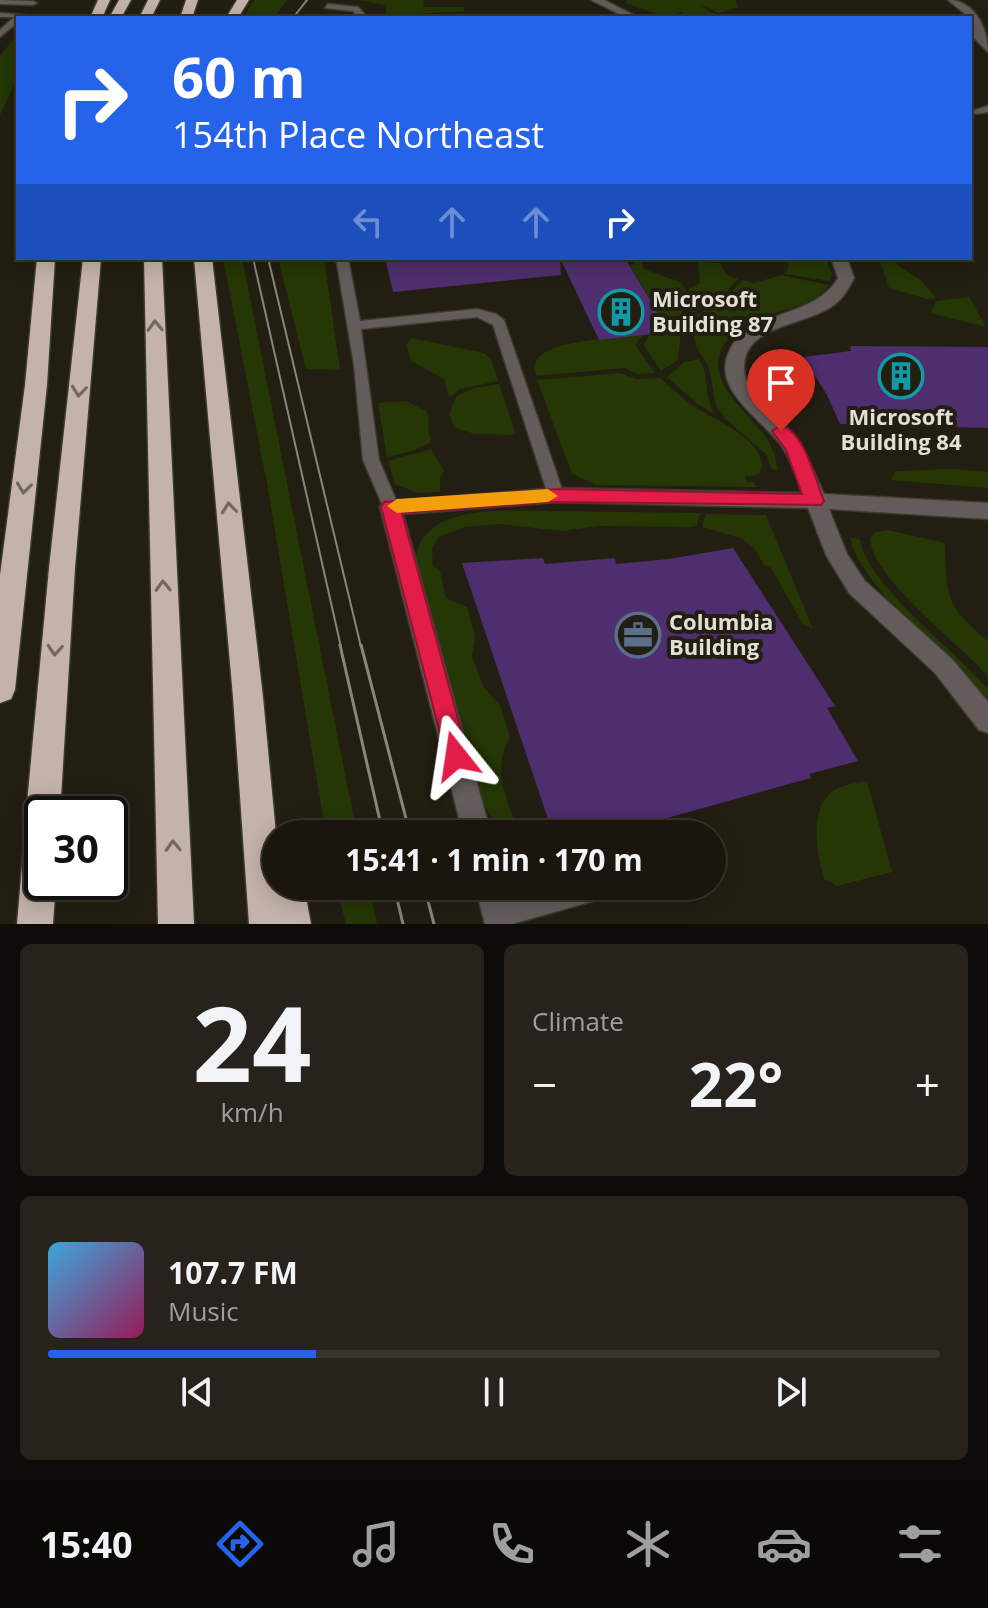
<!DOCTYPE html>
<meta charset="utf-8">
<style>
body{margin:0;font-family:"Open Sans",sans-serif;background:#27231c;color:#f1f3f6;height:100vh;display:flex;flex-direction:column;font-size:30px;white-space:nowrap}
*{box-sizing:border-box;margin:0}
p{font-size:26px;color:#9f9f9e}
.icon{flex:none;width:44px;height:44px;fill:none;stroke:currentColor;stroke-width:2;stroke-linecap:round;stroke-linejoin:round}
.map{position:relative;height:924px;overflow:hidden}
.panel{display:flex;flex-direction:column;gap:20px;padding:20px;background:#0e0c08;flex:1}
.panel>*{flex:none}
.top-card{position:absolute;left:16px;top:16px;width:956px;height:244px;border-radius:0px;box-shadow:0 4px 20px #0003,0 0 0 2px #38352e;background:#2563eb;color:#fff;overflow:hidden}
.speed{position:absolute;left:24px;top:796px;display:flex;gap:16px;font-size:40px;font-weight:700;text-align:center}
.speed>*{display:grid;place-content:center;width:104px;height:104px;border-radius:50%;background:#1a160e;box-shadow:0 4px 20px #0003,0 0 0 2px #38352e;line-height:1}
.speed .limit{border:4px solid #111;border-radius:12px;background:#fff;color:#111}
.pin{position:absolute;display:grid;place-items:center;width:68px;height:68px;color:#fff;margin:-82px -34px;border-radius:50% 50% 50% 0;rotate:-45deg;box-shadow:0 0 8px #0007}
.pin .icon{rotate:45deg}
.me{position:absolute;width:88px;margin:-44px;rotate:345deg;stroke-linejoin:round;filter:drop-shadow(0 0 6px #0008)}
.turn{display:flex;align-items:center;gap:28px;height:168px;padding:0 24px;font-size:36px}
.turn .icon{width:104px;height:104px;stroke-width:2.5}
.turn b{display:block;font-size:56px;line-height:68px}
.lanes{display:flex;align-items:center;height:76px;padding:0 24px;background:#0003;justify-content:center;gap:40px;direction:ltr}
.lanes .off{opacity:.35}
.big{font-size:60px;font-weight:700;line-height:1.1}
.panel .widget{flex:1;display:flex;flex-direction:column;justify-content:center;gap:12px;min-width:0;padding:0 28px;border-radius:12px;background:#27231c}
.panel .dial{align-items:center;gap:0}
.dial b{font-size:104px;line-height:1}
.song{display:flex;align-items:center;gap:24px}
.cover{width:96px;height:96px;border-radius:12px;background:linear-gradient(135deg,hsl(200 70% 55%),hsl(330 70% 35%))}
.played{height:8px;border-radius:4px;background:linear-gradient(90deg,#2563eb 30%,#38352e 30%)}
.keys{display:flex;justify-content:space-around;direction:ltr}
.heat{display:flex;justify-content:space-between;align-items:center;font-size:44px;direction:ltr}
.panel .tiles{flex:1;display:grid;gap:20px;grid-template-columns:1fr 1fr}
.widget:last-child{grid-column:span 2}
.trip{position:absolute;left:262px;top:820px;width:464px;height:80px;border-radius:40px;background:#1a160e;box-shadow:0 4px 20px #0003,0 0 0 2px #38352e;font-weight:700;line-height:80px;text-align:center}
.tabs{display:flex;height:128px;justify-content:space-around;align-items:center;background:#0a0906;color:#9f9f9e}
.tabs .icon{width:56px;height:56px}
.tabs .on{color:#2563eb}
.tabs b{font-size:36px;color:#f1f3f6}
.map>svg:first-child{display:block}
</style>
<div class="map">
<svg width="988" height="924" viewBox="0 0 988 924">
<rect width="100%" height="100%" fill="#221e12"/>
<g fill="#243705">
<polygon points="254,0 287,0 274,18 243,18"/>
<polygon points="358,0 424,0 423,7 465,7 464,11 386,16 386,5"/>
<polygon points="628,0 735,0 739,7 718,13 697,3 721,18 666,18 679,17 683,12 662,16 626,3"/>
<polygon points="18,33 18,76 0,115 0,56"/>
<polygon points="223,258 242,258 357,834 326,834 267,484"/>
<polygon points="278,258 324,258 340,370 306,369"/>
<polygon points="630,258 639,258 644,269 680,282 685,289 678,360 661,371 644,345 650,334 668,331 630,265 634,264"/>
<polygon points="789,258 826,258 832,274 830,281 784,274 788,269"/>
<polygon points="879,258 893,258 899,266 921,280 936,298 927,299 889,288"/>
<polygon points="698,262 720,263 726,275 738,279 718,301 689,315 689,289 700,283"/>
<path d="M781 275 829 285C809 313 766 308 740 328 691 365 736 401 761 431 771 442 776 456 778 471L771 469 766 454 728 421 716 406 709 367 696 346 690 317 722 302 743 280 754 283Z"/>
<polygon points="969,297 986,327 930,313 936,301"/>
<path d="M643 335 635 345 655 373 638 374 624 368 536 376C534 370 533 363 538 358 555 339 618 338 643 335Z"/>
<polygon points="411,338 484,353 491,359 498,381 460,389 449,398 444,379 411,361 406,345"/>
<path d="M699 359C710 375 703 395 715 414L698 404 667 377 685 362Z"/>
<path d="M621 373 636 379 660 378C671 388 683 399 695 407 719 423 755 434 763 465L759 474 745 477 747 482H754L757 487 596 485 572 474 537 380Z"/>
<polygon points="499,384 516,435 475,434 455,428 449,414 457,396 474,388"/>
<path d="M406 401 427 412C430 422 427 431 431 442L412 451 387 457 378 403Z"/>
<polygon points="431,449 444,471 440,478 440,492 418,493 395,484 388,461"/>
<polygon points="953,469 988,472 988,488 891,480 895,471"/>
<path d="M547 511 700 513 697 525 692 527 600 526 561 531 498 524 465 527 438 537 432 549 433 566 440 571 446 598 467 607 475 636 472 656 484 688 500 705 510 737C491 772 507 798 519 834H509L490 815 483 802 416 558C423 503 507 511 547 511Z"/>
<polygon points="706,514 766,515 813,629 803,624 771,568 764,565 754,548 741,538 702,527"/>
<path d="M888 530 945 543C946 595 946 607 988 641V676C960 644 872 579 870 538L875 532Z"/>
<path d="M850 537 860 540C868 585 956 652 988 689V700C952 656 861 590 850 537Z"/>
<path d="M867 781 892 872 837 886 824 879C817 853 807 806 836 789 845 784 857 783 867 781Z"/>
<polygon points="336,886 369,886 377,924 346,924"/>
</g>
<g fill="#4e2e6e">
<polygon points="385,258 560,258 561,275 393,292"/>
<polygon points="560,258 625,258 669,332 599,340"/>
<polygon points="850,346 988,347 988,428 840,424 827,395 803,357 851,351"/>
<polygon points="733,548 835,706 827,708 858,761 809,774 811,778 609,834 553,834 462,563 543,558 545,564 615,558 616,564 669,559"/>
</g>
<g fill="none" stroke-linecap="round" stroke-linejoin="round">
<g stroke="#3d392e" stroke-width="3">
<g id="service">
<polygon points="0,0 33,1 37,3 33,5 0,4"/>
<polygon points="328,4 358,7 368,18 359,18 353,11 325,8"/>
<polygon points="0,13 25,15 18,18 18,22 0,37 0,30 14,17 0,17"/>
<polygon points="988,106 988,112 976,114 971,111"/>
<polygon points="336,258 348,258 360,321 477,309 496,314 504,320 564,495 562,499 556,501 548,495 493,325 477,317 361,329 379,460 399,507 397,511 385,511 363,460 354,365"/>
<polygon points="562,886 616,886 612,894 604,898 512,924 489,924 486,916 489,907"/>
</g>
</g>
<g stroke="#3d392e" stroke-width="3">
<path id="pedestrian" d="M948 0C975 0 988 29 988 52L974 38 970 18Z"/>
</g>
<g stroke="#3d392e" stroke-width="3">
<g id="minor">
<polygon points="591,0 604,0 640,18 627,18"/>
<path d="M831 258H847L854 278C848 290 842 300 831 307 799 328 732 326 746 380L801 444 824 494 988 503V519L829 509 847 554 865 581 952 659 988 702V733L979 730 935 673 849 593 826 555 808 508 556 502 403 514 491 834H463L380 507 384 502 556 488 803 493C797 478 792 462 783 448 766 422 715 393 727 357 742 308 814 321 838 278Z"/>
<polygon points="475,886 505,886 515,924 485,924"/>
</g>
</g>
<g stroke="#3d392e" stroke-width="3">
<g id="motorway">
<polygon points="98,0 110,0 102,18 90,18"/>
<polygon points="119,0 131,0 121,18 109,18"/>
<polygon points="148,0 160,0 151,18 139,18"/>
<polygon points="186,0 198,0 192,18 180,18"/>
<polygon points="237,0 249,0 238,18 226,18"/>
<polygon points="37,258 55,258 47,385 15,690 11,699 0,703 0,575 25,385"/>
<polygon points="83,258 101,258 75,568 60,814 42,814 42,882 56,882 53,924 17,924 25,831 29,821 26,814 49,568"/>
<polygon points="144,258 162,258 194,924 158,924"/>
<polygon points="194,258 212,258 263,697 276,834 276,886 304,886 311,924 249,924 233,697"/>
</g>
</g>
<use href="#service" fill="#635c5a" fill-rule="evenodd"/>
<use href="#pedestrian" fill="#635c5a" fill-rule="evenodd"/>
<use href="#minor" fill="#635c5a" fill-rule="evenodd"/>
<use href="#motorway" fill="#c4b2ac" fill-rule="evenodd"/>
<g stroke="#89857c" stroke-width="2">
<polyline points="293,18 307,0"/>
<polyline points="253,258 341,647"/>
<polyline points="268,258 361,647"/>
</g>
<g stroke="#89857c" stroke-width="3">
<polyline points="340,645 383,834"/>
<polyline points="361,645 410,834"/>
<polyline points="394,886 403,924"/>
<polyline points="424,886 434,924"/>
</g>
</g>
<defs><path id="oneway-chevron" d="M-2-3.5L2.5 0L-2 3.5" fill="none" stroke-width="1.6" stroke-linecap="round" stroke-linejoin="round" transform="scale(2)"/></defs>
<g stroke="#73685f">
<use href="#oneway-chevron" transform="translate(155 326) rotate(-92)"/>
<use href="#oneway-chevron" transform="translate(79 391) rotate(96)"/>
<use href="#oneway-chevron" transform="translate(24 488) rotate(97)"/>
<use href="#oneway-chevron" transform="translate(229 508) rotate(-96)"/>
<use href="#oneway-chevron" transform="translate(163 586) rotate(-92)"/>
<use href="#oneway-chevron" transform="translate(55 650) rotate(94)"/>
<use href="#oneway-chevron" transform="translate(173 846) rotate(-92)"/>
</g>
<path fill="#e11d48" stroke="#92132f" stroke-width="2" d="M781 425C805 433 815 479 824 501L821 505 556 502 402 513 468 756 465 764 456 767 448 764 381 507 384 502 556 489 802 494 786 450 772 431Z"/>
<polygon fill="#f59e0b" points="548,489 558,496 548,502 397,513 387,506 397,499"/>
<defs>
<g id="building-ring" transform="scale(2.3)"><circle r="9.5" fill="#221e12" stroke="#0f9aa8" stroke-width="1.5"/><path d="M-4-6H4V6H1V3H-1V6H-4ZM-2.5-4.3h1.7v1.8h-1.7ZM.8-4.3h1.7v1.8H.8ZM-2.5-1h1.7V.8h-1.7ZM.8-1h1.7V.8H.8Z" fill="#0f9aa8"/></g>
<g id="office-ring" transform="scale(2.3)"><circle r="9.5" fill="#221e12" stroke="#5c6f8a" stroke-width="1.5"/><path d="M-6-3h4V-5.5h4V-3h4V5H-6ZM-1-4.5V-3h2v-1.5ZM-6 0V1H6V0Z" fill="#5c6f8a"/></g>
</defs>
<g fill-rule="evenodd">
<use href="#building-ring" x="621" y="312"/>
<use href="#building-ring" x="901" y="376"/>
<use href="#office-ring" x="638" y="635"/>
</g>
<g text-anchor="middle" stroke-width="8" stroke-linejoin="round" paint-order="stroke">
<g font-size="22" font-weight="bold" fill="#e2dfd7" stroke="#221e12" text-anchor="start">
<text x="652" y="307">Microsoft<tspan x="652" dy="25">Building 87</tspan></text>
<text x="901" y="425" text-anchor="middle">Microsoft<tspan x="901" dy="25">Building 84</tspan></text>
<text x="669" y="630">Columbia<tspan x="669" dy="25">Building</tspan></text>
</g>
</g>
</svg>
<div class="speed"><div class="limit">30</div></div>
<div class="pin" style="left:781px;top:431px;background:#d93025"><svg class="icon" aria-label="arrive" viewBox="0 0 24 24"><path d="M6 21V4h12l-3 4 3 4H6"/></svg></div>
<svg class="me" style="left:456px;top:756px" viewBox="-20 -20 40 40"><path d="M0-17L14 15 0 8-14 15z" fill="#e11d48" stroke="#fff" stroke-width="4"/></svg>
<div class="trip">15:41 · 1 min · 170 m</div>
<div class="top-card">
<div class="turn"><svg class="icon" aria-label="right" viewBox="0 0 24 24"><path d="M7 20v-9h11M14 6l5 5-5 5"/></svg><div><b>60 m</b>154th Place Northeast</div></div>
<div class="lanes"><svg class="icon off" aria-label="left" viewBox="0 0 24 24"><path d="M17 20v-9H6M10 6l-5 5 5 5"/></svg><svg class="icon off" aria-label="ahead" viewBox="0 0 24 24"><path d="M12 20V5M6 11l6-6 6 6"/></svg><svg class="icon off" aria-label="ahead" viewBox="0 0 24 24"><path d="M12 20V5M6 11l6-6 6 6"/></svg><svg class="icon" aria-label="right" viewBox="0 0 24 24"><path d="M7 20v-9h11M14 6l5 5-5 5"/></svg></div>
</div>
</div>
<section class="panel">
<div class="tiles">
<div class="widget dial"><b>24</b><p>km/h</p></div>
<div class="widget"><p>Climate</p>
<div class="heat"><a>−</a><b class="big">22°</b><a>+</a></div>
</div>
<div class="widget">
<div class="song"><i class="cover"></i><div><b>107.7 FM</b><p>Music</p></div></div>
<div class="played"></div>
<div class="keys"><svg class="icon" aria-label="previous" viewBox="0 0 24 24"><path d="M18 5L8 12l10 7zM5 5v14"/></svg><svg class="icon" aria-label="pause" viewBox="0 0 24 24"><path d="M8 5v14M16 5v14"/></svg><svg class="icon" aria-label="next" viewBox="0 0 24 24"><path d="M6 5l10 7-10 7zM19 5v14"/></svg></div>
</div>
</div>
</section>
<nav class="tabs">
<b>15:40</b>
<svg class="icon on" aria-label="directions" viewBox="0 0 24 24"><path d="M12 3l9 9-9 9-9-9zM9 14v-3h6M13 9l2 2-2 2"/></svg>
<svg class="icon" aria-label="music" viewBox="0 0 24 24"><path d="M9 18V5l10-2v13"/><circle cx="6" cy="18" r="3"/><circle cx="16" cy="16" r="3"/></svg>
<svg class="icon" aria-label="phone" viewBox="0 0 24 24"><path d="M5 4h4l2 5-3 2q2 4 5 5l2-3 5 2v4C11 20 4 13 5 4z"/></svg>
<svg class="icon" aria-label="climate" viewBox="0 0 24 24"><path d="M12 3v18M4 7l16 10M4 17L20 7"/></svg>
<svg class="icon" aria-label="car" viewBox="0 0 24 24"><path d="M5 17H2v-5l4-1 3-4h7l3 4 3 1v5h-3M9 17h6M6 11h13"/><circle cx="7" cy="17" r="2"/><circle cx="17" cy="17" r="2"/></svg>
<svg class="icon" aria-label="filters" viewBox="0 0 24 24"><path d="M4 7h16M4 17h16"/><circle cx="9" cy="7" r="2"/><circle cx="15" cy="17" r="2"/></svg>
</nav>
